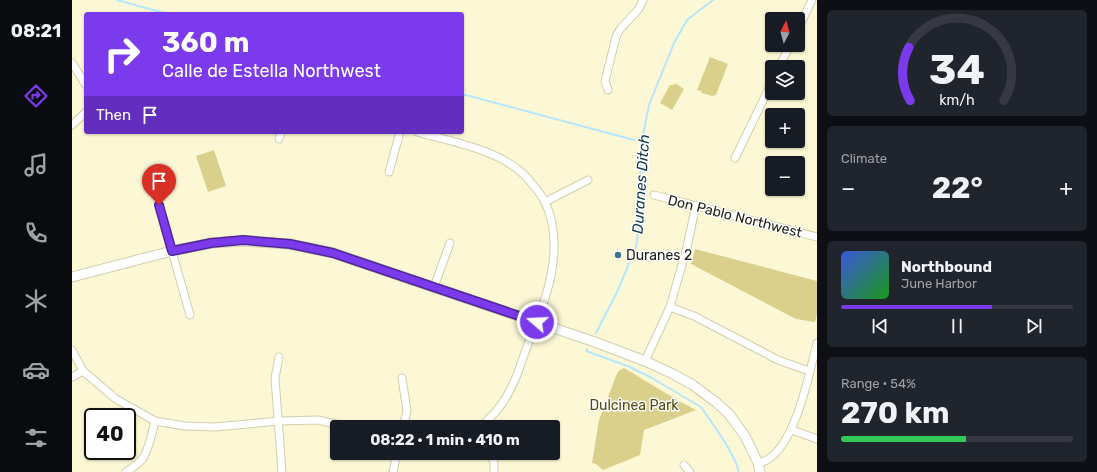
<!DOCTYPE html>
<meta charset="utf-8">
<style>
body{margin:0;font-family:Rubik,sans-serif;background:#20242c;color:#f1f3f6;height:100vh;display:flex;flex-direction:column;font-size:15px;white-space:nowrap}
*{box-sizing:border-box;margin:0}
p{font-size:13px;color:#9ea1a6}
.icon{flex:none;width:22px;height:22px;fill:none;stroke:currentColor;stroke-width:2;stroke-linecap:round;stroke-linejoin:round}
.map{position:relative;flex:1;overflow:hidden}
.drawer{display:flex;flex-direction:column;gap:10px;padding:10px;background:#0d0f14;width:280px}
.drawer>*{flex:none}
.guide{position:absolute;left:12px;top:12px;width:380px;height:122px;border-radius:4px;box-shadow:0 1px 3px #0004;background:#7c3aed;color:#fff;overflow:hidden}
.needle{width:26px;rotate:6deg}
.tools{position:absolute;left:693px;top:12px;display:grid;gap:8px}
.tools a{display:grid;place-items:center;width:40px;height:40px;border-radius:4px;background:#171b24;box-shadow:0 1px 3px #0004;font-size:20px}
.speed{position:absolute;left:12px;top:408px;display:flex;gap:8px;font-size:20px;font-weight:700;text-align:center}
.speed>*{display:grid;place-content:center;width:52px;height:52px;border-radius:50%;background:#171b24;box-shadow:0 1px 3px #0004;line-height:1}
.speed .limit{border:2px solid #111;border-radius:6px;background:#fff;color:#111}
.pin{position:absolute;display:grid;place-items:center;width:34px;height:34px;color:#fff;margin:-41px -17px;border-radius:50% 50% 50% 0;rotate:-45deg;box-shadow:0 0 4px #0007}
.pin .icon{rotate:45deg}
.me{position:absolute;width:44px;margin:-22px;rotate:289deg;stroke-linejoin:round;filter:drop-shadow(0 0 3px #0008)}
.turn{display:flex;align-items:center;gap:14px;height:84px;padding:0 12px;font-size:18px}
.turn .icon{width:52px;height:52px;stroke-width:2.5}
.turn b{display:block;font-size:28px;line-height:34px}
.then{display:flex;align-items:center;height:38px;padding:0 12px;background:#0003;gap:8px;font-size:15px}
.big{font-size:30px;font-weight:700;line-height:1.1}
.drawer .tile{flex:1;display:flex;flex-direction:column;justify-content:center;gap:6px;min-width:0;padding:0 14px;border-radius:6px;background:#20242c}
.drawer .dial{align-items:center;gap:0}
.dial svg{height:104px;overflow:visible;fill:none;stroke:#363941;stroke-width:7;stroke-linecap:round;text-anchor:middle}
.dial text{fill:#f1f3f6;stroke:none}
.song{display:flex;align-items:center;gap:12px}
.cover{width:48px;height:48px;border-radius:6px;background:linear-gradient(135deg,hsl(230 70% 55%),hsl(120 70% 35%))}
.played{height:4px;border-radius:2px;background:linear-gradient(90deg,#7c3aed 65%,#363941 65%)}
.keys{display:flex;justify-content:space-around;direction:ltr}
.heat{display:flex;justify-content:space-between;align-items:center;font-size:22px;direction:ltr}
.charge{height:6px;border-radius:3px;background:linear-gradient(90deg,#34c759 54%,#363941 0)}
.trip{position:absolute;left:258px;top:420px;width:230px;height:40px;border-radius:4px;background:#171b24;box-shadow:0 1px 3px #0004;font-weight:700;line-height:40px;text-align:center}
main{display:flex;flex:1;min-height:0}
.menu{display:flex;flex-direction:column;width:72px;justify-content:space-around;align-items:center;background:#090b0e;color:#9ea1a6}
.menu .icon{width:28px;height:28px}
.menu .on{color:#7c3aed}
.menu b{font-size:18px;color:#f1f3f6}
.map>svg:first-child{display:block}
</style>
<main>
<nav class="menu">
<b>08:21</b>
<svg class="icon on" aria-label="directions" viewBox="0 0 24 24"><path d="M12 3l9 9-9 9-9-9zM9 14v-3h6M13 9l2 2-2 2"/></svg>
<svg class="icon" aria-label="music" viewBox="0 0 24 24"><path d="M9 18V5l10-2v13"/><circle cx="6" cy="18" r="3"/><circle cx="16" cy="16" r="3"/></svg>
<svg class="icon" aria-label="phone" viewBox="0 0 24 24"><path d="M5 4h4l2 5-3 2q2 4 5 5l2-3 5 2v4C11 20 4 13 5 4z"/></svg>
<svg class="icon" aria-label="climate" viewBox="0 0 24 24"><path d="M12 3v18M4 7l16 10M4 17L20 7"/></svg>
<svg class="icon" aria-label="car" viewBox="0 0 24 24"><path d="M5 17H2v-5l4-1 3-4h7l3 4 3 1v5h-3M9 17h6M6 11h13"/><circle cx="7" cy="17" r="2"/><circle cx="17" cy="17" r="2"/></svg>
<svg class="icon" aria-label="filters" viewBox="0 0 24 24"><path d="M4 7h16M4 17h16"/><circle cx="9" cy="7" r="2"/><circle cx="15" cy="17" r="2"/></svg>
</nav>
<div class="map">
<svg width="745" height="472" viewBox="0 0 745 472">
<rect width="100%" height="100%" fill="#fcf8d5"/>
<g fill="#dad08c">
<polygon points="638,57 656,64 644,95 640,96 630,93 629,91 625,90"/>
<polygon points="603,83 612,89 600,110 588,103 598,85 602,85"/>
<polygon points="142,150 154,186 136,192 124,156"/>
<polygon points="623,249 745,281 745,314 743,322 724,319 619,264"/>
<polygon points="552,368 607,401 624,410 572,430 568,455 531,470 524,464 520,463 527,420 546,371"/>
</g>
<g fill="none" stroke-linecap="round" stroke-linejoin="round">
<g stroke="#b5e6fc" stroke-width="2">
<polyline points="45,0 96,14"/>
<polyline points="390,94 562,140"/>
<polyline points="524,333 545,292 564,247 567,226 569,145 577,105 602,43 615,20 641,0"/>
<polyline points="515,349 514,351 558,367 580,378 629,407 649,436 657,449 664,463 667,472"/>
</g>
<g stroke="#d2ceac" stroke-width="9">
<g id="street">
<polyline points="726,29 740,0"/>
<polyline points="0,63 14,85"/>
<polyline points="707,67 718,45"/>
<polyline points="536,90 533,81 544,37 548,29 566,10 571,0"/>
<polyline points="0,125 14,112"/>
<path d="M345 132C379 142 421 148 449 172 455 177 470 195 473 202 479 215 482 230 482 244 483 279 467 317 454 349 448 367 442 386 431 402 426 411 416 419 409 427"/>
<polyline points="207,139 209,132"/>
<polyline points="663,158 700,82"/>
<polyline points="317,172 328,132"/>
<polyline points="582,195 745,237"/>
<polyline points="473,202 516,180"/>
<polyline points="87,205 118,315"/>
<polyline points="362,287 378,243"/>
<polyline points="598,307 622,316 706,360 737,371"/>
<polyline points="0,350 11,371 44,399 83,421 113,426 143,427 207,421 246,420 277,427"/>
<polyline points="207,357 203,378 210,472"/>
<polyline points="573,361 598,307 615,247 624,205"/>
<polyline points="0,377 11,371"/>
<polyline points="330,378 335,411 331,427"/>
<polyline points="720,430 745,439"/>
<polyline points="418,453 422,463 422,472"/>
<path d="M686 463C689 462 693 461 695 460 724 443 737 374 745 343"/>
<polyline points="612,465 618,472"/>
<path d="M54 472C60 468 67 464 71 458 76 450 81 430 83 421"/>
<polyline points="321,472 325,453"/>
</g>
</g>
<g stroke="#d2ceac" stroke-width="11">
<polyline id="secondary" points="0,277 100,251 139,243 171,241 218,244 261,253 523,342 573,361 601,374 621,385 645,403 657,414 673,436 686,463 688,472"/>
</g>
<use href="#street" stroke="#fff" stroke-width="7"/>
<use href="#secondary" stroke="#fff" stroke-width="9"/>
</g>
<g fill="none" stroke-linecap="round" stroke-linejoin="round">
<g stroke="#51269a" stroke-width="10">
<polyline id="route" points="87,205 100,251 139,243 171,240 218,244 261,253 465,322"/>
</g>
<use href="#route" stroke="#7c3aed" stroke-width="7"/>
</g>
<circle fill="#3a758d" stroke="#fff" stroke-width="1.5" cx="546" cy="255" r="4"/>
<g text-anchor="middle" stroke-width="3" stroke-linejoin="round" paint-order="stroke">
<g font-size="14" fill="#211f12" stroke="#fff">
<text transform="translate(663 216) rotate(14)" y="5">Don Pablo Northwest</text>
</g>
<g font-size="14" fill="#211f12" stroke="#fff" text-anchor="start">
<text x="554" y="260">Duranes 2</text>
</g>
<g font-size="14" fill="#544c11" stroke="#fff">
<text x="562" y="410">Dulcinea Park</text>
</g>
<g font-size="15" font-style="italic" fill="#113948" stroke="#fff">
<text transform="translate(569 184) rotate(-86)" y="5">Duranes Ditch</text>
</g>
</g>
</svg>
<div class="tools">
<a><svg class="needle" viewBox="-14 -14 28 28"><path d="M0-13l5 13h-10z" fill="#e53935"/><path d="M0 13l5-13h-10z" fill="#9ea1a6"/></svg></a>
<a><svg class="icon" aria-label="layers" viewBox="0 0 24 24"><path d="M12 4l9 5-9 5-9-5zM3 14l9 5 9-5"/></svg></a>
<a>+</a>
<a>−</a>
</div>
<div class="speed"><div class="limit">40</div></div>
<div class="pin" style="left:87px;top:205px;background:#d93025"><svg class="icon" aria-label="arrive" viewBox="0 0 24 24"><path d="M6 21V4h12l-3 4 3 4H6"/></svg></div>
<svg class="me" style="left:465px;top:322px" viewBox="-20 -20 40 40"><circle r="17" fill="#7c3aed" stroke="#fff" stroke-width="3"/><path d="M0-11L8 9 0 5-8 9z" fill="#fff"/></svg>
<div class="trip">08:22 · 1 min · 410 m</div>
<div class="guide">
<div class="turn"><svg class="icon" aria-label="right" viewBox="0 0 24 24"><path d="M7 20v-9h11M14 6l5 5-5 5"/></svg><div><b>360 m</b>Calle de Estella Northwest</div></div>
<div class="then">Then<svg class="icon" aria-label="arrive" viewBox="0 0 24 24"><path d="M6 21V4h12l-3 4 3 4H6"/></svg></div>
</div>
</div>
<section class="drawer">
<div class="tile dial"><svg viewBox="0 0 100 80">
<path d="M14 69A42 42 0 1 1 86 69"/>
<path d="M14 69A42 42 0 0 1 13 28" stroke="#7c3aed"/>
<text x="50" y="56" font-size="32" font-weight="700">34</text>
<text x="50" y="72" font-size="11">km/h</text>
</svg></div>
<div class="tile"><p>Climate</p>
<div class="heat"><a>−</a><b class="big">22°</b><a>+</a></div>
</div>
<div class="tile">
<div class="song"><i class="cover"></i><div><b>Northbound</b><p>June Harbor</p></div></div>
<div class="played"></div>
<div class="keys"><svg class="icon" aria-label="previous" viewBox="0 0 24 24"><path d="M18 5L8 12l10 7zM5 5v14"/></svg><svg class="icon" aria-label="pause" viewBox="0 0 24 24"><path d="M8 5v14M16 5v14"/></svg><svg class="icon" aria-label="next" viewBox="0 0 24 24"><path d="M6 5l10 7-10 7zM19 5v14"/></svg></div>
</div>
<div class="tile"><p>Range · 54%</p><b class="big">270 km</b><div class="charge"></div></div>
</section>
</main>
